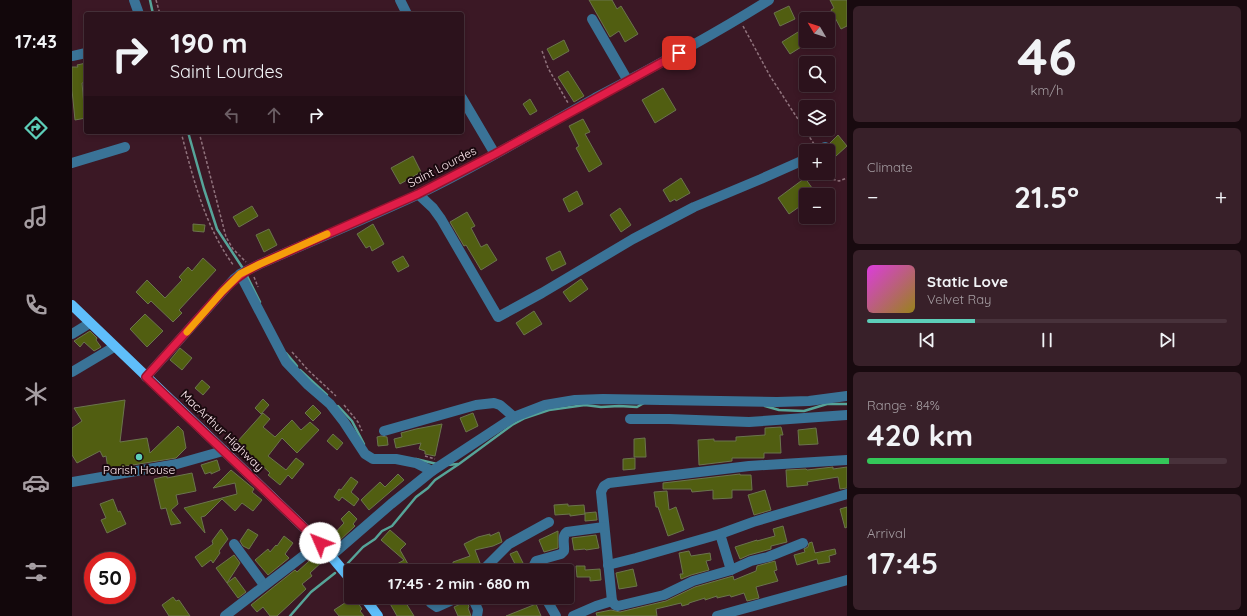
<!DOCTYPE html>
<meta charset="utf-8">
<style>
body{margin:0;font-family:Quicksand,sans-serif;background:#382029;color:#f1f3f6;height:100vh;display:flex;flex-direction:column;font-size:15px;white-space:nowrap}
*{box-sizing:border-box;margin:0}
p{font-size:13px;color:#a69ea3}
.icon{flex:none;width:22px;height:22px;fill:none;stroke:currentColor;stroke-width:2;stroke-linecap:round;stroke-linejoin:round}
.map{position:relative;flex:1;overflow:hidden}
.drawer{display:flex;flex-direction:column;gap:6px;padding:6px;background:#180a0f;width:400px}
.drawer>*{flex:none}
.hud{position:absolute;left:12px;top:12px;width:380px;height:122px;border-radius:4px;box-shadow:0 2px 6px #0003,0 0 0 1px #48323b;background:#2c121c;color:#f1f3f6;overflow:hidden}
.needle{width:26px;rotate:309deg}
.fabs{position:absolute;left:727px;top:12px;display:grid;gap:8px}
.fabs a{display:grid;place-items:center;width:36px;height:36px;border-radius:4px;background:#2c121c;box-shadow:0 2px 6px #0003,0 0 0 1px #48323b;font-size:20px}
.speed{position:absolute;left:12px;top:552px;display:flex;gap:8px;font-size:20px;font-weight:700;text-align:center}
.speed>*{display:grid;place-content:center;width:52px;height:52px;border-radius:50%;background:#2c121c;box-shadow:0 2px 6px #0003,0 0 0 1px #48323b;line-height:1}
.speed .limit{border:6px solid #d22;background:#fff;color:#111}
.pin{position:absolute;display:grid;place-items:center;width:34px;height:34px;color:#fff;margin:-17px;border-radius:8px;box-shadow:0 2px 6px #0006}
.me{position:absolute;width:44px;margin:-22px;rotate:314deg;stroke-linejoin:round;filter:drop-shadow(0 0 3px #0008)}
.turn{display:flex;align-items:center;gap:14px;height:84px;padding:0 20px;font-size:18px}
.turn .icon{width:52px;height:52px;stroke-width:2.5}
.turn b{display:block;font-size:28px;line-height:34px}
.lanes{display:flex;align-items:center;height:38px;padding:0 20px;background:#0003;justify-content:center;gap:20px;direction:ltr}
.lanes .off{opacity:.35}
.big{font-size:30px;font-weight:700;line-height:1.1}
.drawer .tile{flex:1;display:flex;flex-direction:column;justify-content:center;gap:6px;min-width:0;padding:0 14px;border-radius:6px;background:#382029}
.drawer .dial{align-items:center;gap:0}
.dial b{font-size:52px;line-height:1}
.song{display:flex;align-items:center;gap:12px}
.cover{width:48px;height:48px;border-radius:6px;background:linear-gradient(135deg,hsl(300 70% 55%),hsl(50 70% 35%))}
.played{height:4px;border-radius:2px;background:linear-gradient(90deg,#5dceb9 30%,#48323b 30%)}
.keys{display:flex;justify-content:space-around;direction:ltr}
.heat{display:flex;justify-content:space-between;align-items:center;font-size:22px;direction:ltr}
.charge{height:6px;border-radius:3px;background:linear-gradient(90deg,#34c759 84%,#48323b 0)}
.trip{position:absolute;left:272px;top:564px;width:230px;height:40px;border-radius:4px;background:#2c121c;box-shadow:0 2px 6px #0003,0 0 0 1px #48323b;font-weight:700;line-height:40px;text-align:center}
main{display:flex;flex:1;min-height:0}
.menu{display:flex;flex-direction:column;width:72px;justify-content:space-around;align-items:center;background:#12070b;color:#a69ea3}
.menu .icon{width:28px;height:28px}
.menu .on{color:#5dceb9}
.menu b{font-size:18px;color:#f1f3f6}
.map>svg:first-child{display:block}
</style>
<main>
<nav class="menu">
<b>17:43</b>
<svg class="icon on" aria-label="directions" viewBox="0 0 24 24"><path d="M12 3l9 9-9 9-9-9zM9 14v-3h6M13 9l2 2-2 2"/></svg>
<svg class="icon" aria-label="music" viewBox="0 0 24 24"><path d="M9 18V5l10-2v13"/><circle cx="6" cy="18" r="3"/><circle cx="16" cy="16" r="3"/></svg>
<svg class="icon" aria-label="phone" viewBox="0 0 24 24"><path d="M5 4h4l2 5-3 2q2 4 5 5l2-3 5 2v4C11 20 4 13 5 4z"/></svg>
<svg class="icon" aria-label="climate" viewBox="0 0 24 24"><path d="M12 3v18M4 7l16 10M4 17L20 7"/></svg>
<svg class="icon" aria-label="car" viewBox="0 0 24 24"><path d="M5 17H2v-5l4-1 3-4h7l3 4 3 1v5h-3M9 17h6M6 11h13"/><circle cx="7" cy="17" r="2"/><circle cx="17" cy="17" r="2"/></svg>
<svg class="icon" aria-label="filters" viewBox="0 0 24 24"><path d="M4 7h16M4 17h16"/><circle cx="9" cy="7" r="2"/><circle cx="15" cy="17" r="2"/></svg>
</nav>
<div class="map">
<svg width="775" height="616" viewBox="0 0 775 616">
<rect width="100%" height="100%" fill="#3b1825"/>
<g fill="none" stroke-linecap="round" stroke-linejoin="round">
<g stroke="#56a499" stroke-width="2.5">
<polyline points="78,0 81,14"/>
<polyline points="116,132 132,189 145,229 172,270"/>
<polyline points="174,274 188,302"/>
<polyline points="214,353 225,366"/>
<polyline points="228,370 255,395"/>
<polyline points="266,406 280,421 292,444"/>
<polyline points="693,406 707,410 732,411 755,404 775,404"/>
<polyline points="344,459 365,464"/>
<polyline points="375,465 386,464"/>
<polyline points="276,563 291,547 303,539 310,531 320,526 344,497 356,488 363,480 387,464 440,425 453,418 477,410 513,405 529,407 547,406 565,407 572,403"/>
<polyline points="218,616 239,592 263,573"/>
</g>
</g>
<g fill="#515e11" stroke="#6b744d">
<polygon points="517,0 540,0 545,9 549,6 566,34 553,42 547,31 538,37"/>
<polygon points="758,0 775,0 775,26 769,29 759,10 762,8"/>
<polygon points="717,6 723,19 708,26 702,13"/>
<polygon points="734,27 734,44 718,54 710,42"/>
<polygon points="492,40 497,51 481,60 475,49"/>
<polygon points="14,63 14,82 10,83 12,106 14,105 14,118 3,120 0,90 0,67 6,67 5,65"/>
<polygon points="496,71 512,96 502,102 486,77"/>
<polygon points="591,88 604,110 583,123 570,100"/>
<polygon points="458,99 465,111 458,115 451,104"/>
<polygon points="511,119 518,132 513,134 530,164 517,172 504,148 507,146 497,126"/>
<polygon points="766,135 775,146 764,156 759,150 759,146 758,143"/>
<polygon points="341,156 349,172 328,184 319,168"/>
<polygon points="609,178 618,193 604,201 603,199 598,202 591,190"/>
<polygon points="733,178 745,195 734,195 734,202 717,214 706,198"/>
<polygon points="505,191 511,204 497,212 491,199"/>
<polygon points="180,206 186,216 167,227 161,217"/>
<polygon points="548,208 559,225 549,232 538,215"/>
<polygon points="395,212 403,226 399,228 409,247 415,244 425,260 409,270 394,245 392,246 378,222"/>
<polygon points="121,224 133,225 132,232 121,231"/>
<polygon points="301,224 312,244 300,251 298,246 294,248 285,234"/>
<polygon points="197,229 205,245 192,252 184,235"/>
<polygon points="488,251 494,264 480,271 474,258"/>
<polygon points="331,256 337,266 326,272 320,262"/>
<polygon points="131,258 144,270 107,310 110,313 101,322 79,301 76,304 64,292 75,280 93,298 110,280 107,277 116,267 120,271"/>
<polygon points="509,279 516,289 498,302 491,292"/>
<polygon points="462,311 470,324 452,335 444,323"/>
<polygon points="73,314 91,331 75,347 58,329"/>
<polygon points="18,331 25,338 24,340 29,347 22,351 12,342 8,347 2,341"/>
<polygon points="108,348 120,358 110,370 98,360"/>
<polygon points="130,380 138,387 131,395 123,388"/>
<polygon points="191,399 197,405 189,414 183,408"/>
<polygon points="53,400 48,442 75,438 78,453 106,426 111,431 114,448 104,458 36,469 34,456 31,457 28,451 5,463 0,455 0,428 10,421 2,408"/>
<polygon points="241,405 249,413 241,421 233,413"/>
<polygon points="191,413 198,419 191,427 203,437 220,420 229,430 238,422 247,430 225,453 210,438 196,456 214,470 224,458 232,464 220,479 216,475 208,485 196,475 198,473 165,442"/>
<polygon points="401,413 406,426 394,432 388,418"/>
<polygon points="370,424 363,456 353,454 353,451 347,449 349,443 324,448 322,439 330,437 329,433 344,429"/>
<polygon points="709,427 711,435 708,435 709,453 692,453 692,458 660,458 660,461 627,465 626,440 642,439 642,441 664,441 664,437 693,435 693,428"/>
<polygon points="744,428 746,444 727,445 726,430"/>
<polygon points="261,434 271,443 265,450 255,441"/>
<polygon points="309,436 315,437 316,445 306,446 305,437"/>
<polygon points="573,438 574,457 562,457 562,439"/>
<polygon points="563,458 563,469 551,470 551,459"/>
<polygon points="145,460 148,470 139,474 139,472 133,474 129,465"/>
<polygon points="761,467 761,469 775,467 775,488 768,489 766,477 735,482 736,485 715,487 714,470 734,469 735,470"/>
<polygon points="159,470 182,489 180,492 190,500 181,511 170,503 163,511 150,499 133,516 129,517 133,533 112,508 165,494 163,483 141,488"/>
<polygon points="120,473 124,491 104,495 106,504 99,510 109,523 99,525 94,508 89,509 82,479 95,476 95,478"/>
<polygon points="326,474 332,480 297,510 289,500 308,482 313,487"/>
<polygon points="668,474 668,475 679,475 680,490 660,490 660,498 641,499 641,490 620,492 619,489 591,489 591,483"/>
<polygon points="279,477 286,482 279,492 287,499 282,506 270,497 267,501 262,497 267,489 269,490"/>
<polygon points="693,490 699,510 682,515 676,495"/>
<polygon points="595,491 597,510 604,507 612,530 596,536 586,507 584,507 582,492"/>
<polygon points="41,499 46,512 48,511 54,524 35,533 29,520 34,518 28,504"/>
<polygon points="496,504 496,506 512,505 513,514 498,516 498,514 483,515 482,505"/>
<polygon points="775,507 775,527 773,528 768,509"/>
<polygon points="277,511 285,519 281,524 283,526 266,542 260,536 272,523 269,519"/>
<polygon points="524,512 525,520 513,521 513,513"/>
<polygon points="711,526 715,542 699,546 699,549 677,555 668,559 663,547 685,540 685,541 703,536 701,529"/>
<polygon points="149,529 156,539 147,551 148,553 141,563 139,560 130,567 123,557 141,544 140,541"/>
<polygon points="176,529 186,535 177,549 171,546 168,541"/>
<polygon points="318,530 334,544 328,550 340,571 313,571 332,560 309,540"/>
<polygon points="486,531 486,548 472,552 467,540"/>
<polygon points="427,532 430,542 421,546 403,550 408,563 396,567 397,571 364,571 364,569 381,564 381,562 398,556 392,544 406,537 418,534 418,536"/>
<polygon points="524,535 527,548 514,550 513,549 502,550 500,538"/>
<polygon points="212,536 221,543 213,554 217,558 196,575 183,560 196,549 198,552 204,545 205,546"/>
<polygon points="740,542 743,553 763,549 764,554 757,556 758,562 746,564 745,559 725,565 722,555 733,552 732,549 736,547 737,543"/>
<polygon points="445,551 452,565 445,568 438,554"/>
<polygon points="617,551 619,556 638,553 639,560 634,561 637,570 619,575 609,579 608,574 611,574 607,553"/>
<polygon points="246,553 252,560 238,573 240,576 230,584 234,589 205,616 198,616 191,607 185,612 179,605 223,570 225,572"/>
<polygon points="162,555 168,563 155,583 144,568"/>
<polygon points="703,561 705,570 702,571 706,581 684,587 687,598 675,601 672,593 659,597 658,595 645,598 645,596 633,600 633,598 617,603 617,604 610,606 609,603 584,609 585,616 525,616 524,613 539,610 548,612 594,601 623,587 661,576 662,580 684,571 685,566"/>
<polygon points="504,566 513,566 513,570 528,569 529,580 518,581 518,577 505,577"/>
<polygon points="561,569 565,586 547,589 544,573"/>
<polygon points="163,577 174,592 166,598 155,583"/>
<polygon points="101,597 104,601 107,600 118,616 97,616 90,605"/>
<polygon points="282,597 290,609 288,611 292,616 267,616 262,610"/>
<polygon points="321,597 344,597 334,603 342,616 325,616 316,600"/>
<polygon points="395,601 397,607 396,608 399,616 386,616 382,607"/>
<polygon points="464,604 469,616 434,616"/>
</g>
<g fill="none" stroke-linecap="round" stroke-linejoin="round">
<g stroke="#90737d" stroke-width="1.5" stroke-dasharray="3 2" stroke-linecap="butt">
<polyline points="84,0 88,14"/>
<polyline points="671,26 698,76 742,144"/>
<polyline points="470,51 476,68 496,103"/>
<path d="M109 132C121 178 133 227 162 266"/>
<polyline points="127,132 154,237 161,249 174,262"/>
<polyline points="755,173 756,178 767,181 775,178"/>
<polyline points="182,277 186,287"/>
<polyline points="220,352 237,371 264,396"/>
<polyline points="272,405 286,422 290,431"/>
<polyline points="353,456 363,459"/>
</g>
<g stroke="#3a7397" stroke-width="10">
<polyline points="62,0 67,14"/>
<polyline points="328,0 335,14"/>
<polyline points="520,19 556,81"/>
<polyline points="0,56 14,53"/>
<polyline points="390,98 423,154"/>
<polyline points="747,151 753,147"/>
<polyline points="0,163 53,147"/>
<polyline points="346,194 361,208 369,219 426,317 470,293 561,239 622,207 689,179 734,159"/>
<polyline points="168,274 214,362 236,385 258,404 272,422 293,454 301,459 324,459 344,463 360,471"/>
<polyline points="0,334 18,323"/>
<polyline points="0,372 42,347"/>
<path d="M74 377 162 279 170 273 188 264C240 241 293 219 345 195 406 166 464 131 523 98 582 67 640 36 697 0"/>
<polyline points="442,417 473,405 503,400 531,399 705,402 737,401 775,396"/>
<polyline points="558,419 597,419 677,422 775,415"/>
<polyline points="0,482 105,464 151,451"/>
<polyline points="648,534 659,570"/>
<polyline points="731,543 696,557 679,561 659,570 621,581 592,595 546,606 543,605 540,601 529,492 532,486 537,483 677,466 775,460"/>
<polyline points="162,544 192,585"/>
<polyline points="259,556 319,504 360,471 442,417 428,405 422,403 404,405 312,431"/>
<polyline points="536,565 564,558 648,534 681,522 775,494"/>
<polyline points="410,571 437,544 477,522"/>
<path d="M462 571 461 567 464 561 489 554 492 551C493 545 489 536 495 532L532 527"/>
<polyline points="354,597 359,603 365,607 387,597"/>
<polyline points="400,597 406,610 405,616"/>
<polyline points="473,597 484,616"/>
<polyline points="153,616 248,543"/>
<polyline points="501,616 524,606 540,601"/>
<polyline points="645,616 775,580"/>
</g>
<g stroke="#5fbefa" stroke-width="10">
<polyline points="0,305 248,543 279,580"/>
<polyline points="292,597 306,616"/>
</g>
</g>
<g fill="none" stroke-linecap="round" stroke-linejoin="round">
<g stroke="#92132f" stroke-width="10">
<path id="route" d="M248 543 74 377 150 292C161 280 172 271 188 264L346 194 423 154 607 53"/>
</g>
<use href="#route" stroke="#e11d48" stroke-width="7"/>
<polyline stroke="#f59e0b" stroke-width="7" points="115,332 150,292 168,274 188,264 255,234"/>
</g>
<circle fill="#5dceb9" stroke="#19090e" stroke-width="1.5" cx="67" cy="457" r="4"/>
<g text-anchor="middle" stroke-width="4" stroke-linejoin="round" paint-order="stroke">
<g font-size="12" fill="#ffeaf0" stroke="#19090e">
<text transform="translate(370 167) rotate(-27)" y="4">Saint Lourdes</text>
<text transform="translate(150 431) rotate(44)" y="4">MacArthur Highway</text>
</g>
<g font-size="12" fill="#ffeaf0" stroke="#19090e">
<text x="67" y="474">Parish House</text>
</g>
</g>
</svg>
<div class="fabs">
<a><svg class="needle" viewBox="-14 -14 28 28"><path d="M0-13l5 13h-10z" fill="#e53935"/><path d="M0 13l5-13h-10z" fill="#a69ea3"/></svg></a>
<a><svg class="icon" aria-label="search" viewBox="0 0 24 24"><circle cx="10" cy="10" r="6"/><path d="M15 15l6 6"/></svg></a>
<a><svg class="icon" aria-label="layers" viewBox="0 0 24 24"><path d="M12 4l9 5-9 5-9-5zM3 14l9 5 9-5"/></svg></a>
<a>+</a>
<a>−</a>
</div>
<div class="speed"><div class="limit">50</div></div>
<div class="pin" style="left:607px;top:53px;background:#d93025"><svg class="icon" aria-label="arrive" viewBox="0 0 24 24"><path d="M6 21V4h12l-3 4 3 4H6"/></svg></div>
<svg class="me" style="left:248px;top:543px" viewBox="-20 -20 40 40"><circle r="19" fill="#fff"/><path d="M0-13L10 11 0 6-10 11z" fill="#e11d48"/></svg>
<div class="trip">17:45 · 2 min · 680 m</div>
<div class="hud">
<div class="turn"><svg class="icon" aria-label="right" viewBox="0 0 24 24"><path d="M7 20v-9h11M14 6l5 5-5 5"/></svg><div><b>190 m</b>Saint Lourdes</div></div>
<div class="lanes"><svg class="icon off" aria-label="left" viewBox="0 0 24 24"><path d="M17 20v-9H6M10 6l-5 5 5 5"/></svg><svg class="icon off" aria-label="ahead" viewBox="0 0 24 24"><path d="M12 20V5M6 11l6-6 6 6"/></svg><svg class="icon" aria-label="right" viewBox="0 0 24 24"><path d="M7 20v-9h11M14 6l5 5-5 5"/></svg></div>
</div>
</div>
<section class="drawer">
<div class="tile dial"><b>46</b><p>km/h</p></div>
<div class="tile"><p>Climate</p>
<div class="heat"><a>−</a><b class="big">21.5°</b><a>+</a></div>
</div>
<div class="tile">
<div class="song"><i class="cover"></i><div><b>Static Love</b><p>Velvet Ray</p></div></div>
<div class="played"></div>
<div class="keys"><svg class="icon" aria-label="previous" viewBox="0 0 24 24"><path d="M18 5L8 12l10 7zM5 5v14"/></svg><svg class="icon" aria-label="pause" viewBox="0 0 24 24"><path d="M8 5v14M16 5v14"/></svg><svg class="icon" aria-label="next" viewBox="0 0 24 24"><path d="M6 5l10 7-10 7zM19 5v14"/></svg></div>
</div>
<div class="tile"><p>Range · 84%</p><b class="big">420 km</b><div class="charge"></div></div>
<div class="tile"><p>Arrival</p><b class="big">17:45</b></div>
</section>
</main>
